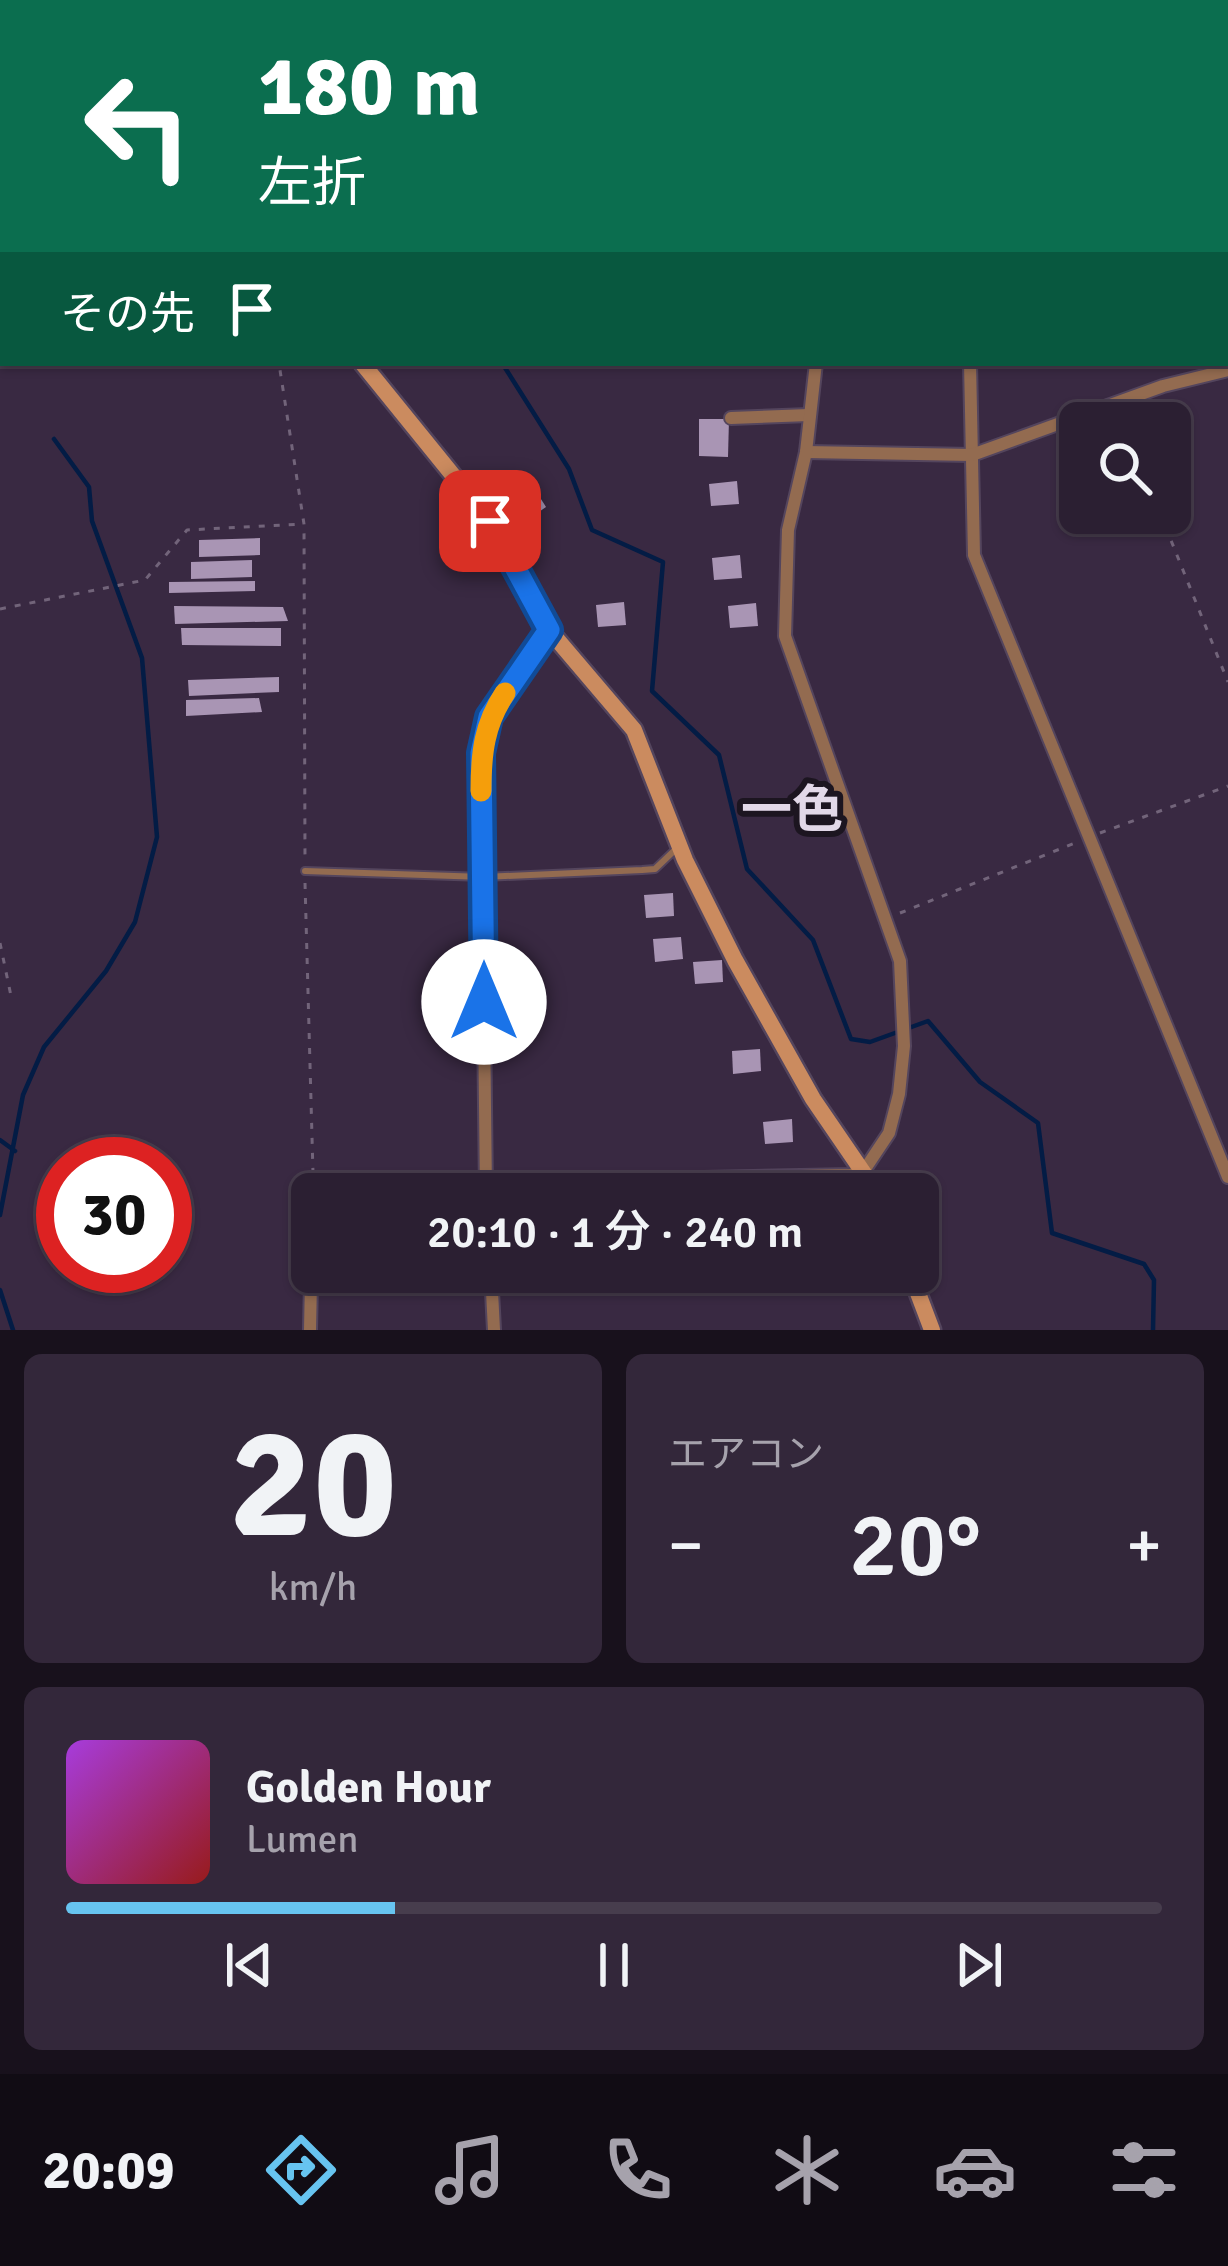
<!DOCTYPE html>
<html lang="ja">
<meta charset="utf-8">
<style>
body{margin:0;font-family:Signika,"Noto Sans JP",sans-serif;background:#33273a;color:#f1f3f6;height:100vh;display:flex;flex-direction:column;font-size:45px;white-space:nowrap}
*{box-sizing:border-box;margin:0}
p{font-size:39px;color:#a6a2ac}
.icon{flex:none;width:66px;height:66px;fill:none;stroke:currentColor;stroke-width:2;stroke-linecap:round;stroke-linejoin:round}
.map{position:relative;height:1330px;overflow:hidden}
.sheet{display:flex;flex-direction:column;gap:24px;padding:24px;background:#18111c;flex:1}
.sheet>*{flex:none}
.top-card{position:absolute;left:0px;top:0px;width:1230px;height:366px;box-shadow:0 3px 9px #0004,0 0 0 3px #473d4d;background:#0b6e4f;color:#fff;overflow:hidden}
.tools{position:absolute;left:1059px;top:402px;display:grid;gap:24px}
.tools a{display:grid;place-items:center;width:132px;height:132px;border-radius:18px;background:#2b1f32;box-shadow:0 3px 9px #0004,0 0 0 3px #473d4d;font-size:60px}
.speed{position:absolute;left:36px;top:1137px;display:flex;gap:24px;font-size:60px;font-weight:700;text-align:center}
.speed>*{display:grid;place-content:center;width:156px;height:156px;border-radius:50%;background:#2b1f32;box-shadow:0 3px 9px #0004,0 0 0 3px #473d4d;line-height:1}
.speed .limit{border:18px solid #d22;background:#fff;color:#111}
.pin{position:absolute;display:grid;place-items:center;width:102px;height:102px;color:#fff;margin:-51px;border-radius:24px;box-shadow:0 6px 18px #0006}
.me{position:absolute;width:132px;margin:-66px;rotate:0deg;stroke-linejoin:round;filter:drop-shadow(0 0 9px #0008)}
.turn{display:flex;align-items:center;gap:42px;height:252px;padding:0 60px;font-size:54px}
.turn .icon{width:156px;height:156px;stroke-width:2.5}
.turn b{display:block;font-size:84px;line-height:102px}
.then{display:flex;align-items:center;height:114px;padding:0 60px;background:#0003;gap:24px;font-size:45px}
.big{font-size:90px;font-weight:600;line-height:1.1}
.sheet .tile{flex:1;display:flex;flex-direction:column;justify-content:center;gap:18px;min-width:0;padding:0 42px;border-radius:18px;background:#33273a}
.sheet .dial{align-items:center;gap:0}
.dial b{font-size:156px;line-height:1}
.song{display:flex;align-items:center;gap:36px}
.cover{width:144px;height:144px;border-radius:18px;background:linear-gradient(135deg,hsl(280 70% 55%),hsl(0 70% 35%))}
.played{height:12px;border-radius:6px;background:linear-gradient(90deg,#67c4f0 30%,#473d4d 30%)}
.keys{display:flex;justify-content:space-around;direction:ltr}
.heat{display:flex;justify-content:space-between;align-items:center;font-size:66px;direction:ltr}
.sheet .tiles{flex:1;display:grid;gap:24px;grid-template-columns:1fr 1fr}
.tile:last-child{grid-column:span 2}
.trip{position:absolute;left:291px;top:1173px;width:648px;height:120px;border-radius:18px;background:#2b1f32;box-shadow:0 3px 9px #0004,0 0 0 3px #473d4d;font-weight:600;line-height:120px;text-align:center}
.tab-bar{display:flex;height:192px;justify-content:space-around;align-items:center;background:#110c14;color:#a6a2ac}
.tab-bar .icon{width:84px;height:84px}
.tab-bar .on{color:#67c4f0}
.tab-bar b{font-size:54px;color:#f1f3f6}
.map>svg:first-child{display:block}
</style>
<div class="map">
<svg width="1228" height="1330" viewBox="0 0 1228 1330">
<rect width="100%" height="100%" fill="#392942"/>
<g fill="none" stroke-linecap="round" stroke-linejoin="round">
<g stroke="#031c45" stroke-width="4.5">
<polyline points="502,363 569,469 592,530 663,562 652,691 719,755 747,869 813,940 851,1039 870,1042 928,1021 980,1082 1038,1123 1052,1233 1144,1264 1154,1280 1153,1330"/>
<polyline points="0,1140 15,1151"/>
<polyline points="0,1215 23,1095 44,1047 106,971 135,922 157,837 142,658 92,521 89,487 54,439"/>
<polyline points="0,1290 13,1330"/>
</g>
</g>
<g fill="#a995b4">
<polygon points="699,419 729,419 728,457 699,456"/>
<polygon points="737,481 739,504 711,506 709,484"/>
<polygon points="534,488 546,507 523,523 510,504"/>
<polygon points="260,538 260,555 199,557 199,540"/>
<polygon points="740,555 742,578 714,580 712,558"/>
<polygon points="252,560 252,577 191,579 191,562"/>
<polygon points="255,581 255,591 169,593 169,582"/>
<polygon points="624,602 626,625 598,627 596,605"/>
<polygon points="756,603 758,626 730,628 728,606"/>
<polygon points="174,606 283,607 288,621 175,624"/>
<polygon points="181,628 281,628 281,646 182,645"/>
<polygon points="279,677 279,692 189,696 188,680"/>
<polygon points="259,698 262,712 186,716 186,700"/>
<polygon points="673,893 674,916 646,918 644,895"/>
<polygon points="681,937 683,959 655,962 653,939"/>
<polygon points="722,960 723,982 695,984 693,962"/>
<polygon points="760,1049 761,1071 733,1074 732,1051"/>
<polygon points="792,1119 793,1142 765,1144 763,1122"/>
</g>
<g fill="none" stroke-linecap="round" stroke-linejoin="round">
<g stroke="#54455d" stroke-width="10">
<polyline id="lane" points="305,871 484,877 642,870 655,869 677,848"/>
</g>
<g stroke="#54455d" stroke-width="16">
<g id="street">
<polyline points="662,0 662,3"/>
<polyline points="1168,0 1171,3"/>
<polyline points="216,3 217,0"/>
<polyline points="798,3 798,0"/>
<polyline points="1100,3 1104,0"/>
<polyline points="1227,198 1228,199"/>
<polyline points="970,363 974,555 1228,1177"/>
<polyline points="731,418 809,415"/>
<polyline points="806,452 972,455 1163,386 1228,370"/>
<polyline points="313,1194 313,1186 851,1175 865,1169 889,1133 899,1094 904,1046 900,961 785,636 788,530 806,452 816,363"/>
<polyline points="486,1194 481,753 489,717 549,630"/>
<polyline points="491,1272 494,1330"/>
<polyline points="310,1330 312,1231"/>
</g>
</g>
<g stroke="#54455d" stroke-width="21">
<g id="secondary">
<polyline points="179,0 207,3"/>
<polyline points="308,3 308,0"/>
<polyline points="362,363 490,521 549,630 634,730 685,860 735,960 813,1099 878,1194"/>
<polyline points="910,1272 932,1330"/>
</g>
</g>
<g stroke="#72647a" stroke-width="3" stroke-dasharray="6 9" stroke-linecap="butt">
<polyline points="293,363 280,370 304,524 305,862"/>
<polyline points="1160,513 1228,682"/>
<polyline points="0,609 145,580 187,530 302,524"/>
<polyline points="1100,833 1228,786"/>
<polyline points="305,883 313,1173"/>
<polyline points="900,913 1075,843"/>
<polyline points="0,943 11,996"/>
</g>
<use href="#lane" stroke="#936b50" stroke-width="6"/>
<use href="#street" stroke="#936b50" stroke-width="12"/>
<use href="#secondary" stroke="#cb8b5f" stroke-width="16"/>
</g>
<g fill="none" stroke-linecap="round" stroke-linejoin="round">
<g stroke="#114b97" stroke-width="30">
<polyline id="route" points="484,1002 481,753 489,717 549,630 490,521"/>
</g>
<use href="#route" stroke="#1a73e8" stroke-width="21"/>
<path stroke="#f59e0b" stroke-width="21" d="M481 791C481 753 484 725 505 693"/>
</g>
<g text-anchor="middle" stroke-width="12" stroke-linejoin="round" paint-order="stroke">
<g font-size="51" font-weight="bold" fill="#e2d8e8" stroke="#1c1520">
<text x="792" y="827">一色</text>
</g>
</g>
</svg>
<div class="tools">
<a><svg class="icon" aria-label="search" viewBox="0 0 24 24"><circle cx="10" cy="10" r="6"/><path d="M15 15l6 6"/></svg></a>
</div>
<div class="speed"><div class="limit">30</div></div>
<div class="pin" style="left:490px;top:521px;background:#d93025"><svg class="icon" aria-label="arrive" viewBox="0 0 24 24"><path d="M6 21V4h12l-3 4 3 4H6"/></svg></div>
<svg class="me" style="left:484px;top:1002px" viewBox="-20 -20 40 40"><circle r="19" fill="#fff"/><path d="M0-13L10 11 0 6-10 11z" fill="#1a73e8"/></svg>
<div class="trip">20:10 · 1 分 · 240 m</div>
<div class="top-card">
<div class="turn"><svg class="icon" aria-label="left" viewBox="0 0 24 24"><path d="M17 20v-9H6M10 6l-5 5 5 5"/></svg><div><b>180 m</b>左折</div></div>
<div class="then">その先<svg class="icon" aria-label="arrive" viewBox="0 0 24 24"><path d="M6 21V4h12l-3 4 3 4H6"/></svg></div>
</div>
</div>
<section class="sheet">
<div class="tiles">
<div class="tile dial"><b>20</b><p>km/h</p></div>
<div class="tile"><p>エアコン</p>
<div class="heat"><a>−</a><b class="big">20°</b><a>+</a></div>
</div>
<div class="tile">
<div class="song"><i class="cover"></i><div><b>Golden Hour</b><p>Lumen</p></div></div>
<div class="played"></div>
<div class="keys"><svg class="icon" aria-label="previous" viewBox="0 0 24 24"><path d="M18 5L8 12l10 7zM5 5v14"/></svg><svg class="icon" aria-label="pause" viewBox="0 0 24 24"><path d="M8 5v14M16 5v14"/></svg><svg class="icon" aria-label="next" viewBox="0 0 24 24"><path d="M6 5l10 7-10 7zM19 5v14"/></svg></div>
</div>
</div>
</section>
<nav class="tab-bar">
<b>20:09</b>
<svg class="icon on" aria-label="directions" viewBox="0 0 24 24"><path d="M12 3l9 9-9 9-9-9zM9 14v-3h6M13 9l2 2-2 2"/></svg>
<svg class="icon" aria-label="music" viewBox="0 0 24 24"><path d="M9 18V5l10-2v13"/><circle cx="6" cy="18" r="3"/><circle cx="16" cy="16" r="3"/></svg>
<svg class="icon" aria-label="phone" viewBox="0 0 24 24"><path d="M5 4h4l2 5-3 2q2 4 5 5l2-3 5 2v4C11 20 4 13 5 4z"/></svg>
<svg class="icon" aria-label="climate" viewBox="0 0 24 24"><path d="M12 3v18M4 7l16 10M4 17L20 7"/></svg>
<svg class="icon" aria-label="car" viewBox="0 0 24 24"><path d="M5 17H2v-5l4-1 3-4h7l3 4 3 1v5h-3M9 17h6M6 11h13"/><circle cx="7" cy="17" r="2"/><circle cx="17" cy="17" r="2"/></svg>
<svg class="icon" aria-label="filters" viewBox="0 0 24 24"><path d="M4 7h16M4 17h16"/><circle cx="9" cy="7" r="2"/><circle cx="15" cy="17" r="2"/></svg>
</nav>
